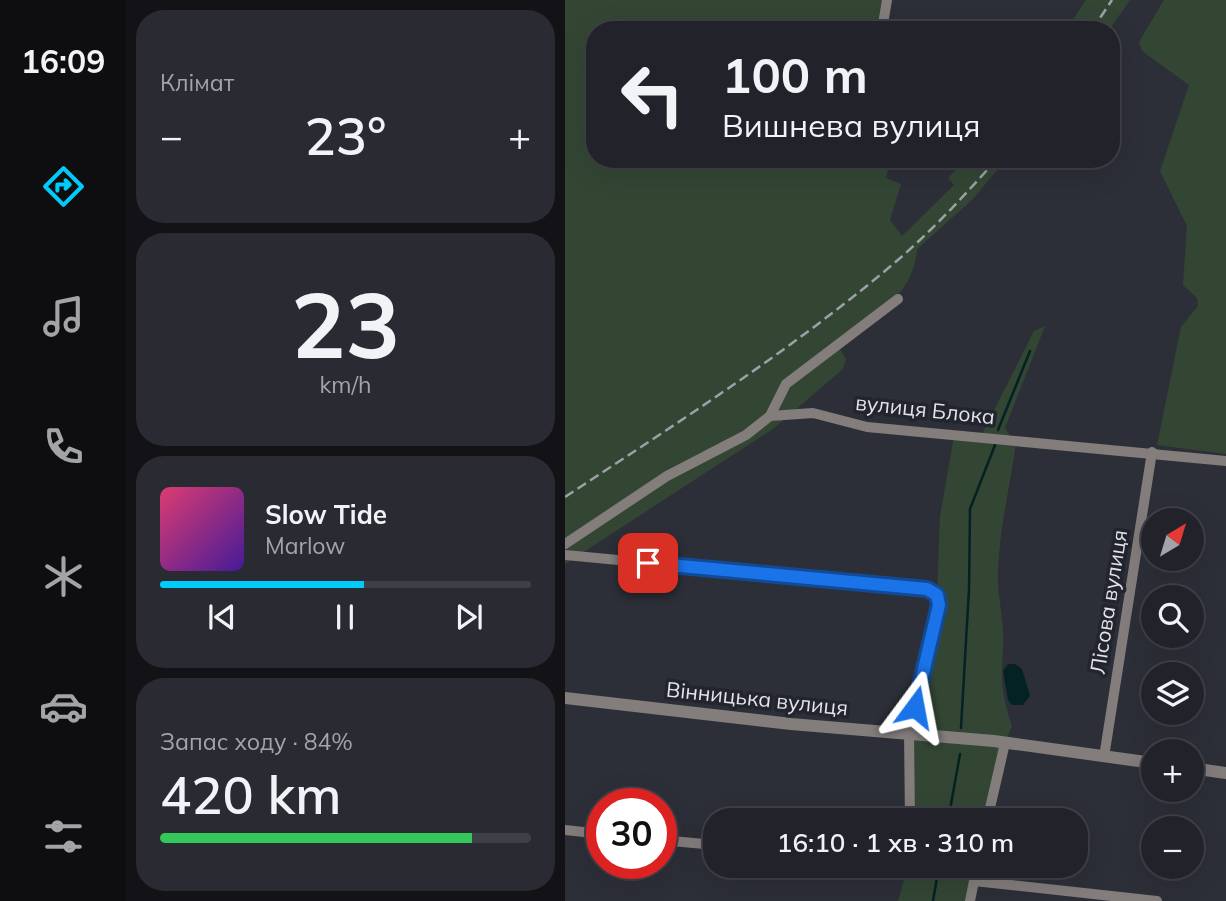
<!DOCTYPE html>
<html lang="uk">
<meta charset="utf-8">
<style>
body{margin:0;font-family:Mulish,sans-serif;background:#2a2b32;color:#f1f3f6;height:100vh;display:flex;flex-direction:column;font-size:26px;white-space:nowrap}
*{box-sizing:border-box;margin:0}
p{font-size:23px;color:#a2a4a8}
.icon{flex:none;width:38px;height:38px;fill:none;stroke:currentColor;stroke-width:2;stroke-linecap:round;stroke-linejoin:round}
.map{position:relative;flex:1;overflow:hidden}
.details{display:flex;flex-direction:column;gap:10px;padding:10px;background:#131317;width:439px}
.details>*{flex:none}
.banner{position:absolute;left:21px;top:21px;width:534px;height:147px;border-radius:28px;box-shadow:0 7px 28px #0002,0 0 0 2px #3f4047;background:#22232a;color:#f1f3f6;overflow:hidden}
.needle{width:46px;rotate:38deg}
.fabs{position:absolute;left:576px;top:508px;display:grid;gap:14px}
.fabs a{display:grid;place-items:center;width:63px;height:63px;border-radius:50%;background:#22232a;box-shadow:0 7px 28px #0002,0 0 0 2px #3f4047;font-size:35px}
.speed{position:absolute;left:21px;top:788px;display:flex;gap:14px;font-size:35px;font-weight:700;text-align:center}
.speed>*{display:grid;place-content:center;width:91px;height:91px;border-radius:50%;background:#22232a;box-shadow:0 7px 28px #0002,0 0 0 2px #3f4047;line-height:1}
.speed .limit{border:10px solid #d22;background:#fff;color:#111}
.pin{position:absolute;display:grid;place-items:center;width:60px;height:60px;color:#fff;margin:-30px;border-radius:14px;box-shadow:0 4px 10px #0006}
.me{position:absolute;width:77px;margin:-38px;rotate:13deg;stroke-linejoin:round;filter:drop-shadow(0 0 5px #0008)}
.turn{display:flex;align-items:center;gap:24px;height:147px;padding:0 21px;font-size:32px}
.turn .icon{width:91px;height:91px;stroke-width:2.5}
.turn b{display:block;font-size:49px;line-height:60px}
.big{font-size:52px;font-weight:600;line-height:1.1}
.details .tile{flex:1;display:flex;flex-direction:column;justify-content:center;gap:10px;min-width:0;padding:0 24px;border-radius:28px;background:#2a2b32}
.details .dial{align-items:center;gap:0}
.dial b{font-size:91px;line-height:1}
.song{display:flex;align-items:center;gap:21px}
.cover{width:84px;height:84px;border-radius:10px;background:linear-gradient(135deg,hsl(340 70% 55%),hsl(260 70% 35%))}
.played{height:7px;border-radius:4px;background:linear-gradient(90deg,#00cbf9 55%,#3f4047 55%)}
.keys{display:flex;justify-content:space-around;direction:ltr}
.heat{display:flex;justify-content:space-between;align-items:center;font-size:38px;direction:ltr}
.charge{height:10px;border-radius:5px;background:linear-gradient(90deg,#34c759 84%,#3f4047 0)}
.trip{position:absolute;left:138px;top:808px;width:385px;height:70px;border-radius:28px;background:#22232a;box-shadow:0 7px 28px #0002,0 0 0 2px #3f4047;font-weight:600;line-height:70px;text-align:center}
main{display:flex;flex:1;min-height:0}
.tab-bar{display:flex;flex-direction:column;width:126px;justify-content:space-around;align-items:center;background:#0e0e11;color:#a2a4a8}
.tab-bar .icon{width:49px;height:49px}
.tab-bar .active{color:#00cbf9}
.tab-bar b{font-size:32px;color:#f1f3f6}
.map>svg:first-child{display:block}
</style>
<main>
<nav class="tab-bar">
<b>16:09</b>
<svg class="icon active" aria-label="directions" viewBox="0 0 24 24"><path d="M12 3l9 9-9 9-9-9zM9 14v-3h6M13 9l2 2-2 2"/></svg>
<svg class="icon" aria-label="music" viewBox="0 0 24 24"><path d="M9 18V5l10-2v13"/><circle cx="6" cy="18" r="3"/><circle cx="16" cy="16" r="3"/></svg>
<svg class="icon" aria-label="phone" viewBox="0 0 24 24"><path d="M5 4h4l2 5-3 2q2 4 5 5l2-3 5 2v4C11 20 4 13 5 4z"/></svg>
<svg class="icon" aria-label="climate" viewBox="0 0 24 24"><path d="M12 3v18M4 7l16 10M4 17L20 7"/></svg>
<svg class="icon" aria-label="car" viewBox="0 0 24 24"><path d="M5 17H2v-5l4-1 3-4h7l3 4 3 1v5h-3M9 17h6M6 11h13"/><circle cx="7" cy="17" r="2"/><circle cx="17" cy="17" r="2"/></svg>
<svg class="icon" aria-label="filters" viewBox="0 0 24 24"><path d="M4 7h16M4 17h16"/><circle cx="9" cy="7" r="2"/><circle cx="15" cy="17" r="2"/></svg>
</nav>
<section class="details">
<div class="tile"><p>Клімат</p>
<div class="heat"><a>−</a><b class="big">23°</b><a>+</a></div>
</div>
<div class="tile dial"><b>23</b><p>km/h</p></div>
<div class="tile">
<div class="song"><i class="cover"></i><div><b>Slow Tide</b><p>Marlow</p></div></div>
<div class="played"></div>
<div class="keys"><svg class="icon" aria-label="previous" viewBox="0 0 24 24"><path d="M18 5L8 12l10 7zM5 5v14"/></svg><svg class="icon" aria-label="pause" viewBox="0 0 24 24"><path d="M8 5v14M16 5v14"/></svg><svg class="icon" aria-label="next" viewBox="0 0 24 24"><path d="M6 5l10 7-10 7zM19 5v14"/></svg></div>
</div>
<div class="tile"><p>Запас ходу · 84%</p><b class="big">420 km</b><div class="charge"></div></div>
</section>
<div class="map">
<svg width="661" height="901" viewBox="0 0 661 901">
<rect width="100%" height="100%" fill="#2d2f38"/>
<g fill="#334634">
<path d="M0 0H322L317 30H30V159H314L325 162 321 178 336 184 325 220 337 236 389 185 383 178 400 159H441L408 199 352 249C349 296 306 320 273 346L281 359 278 369 208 429 0 564Z"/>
<polygon points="521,0 565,0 544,30 501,30"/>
<polygon points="599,0 661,0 661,454 592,445 616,327 633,306 632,298 618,285 622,226 595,171 624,85 577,51 574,42"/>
<path d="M480 326 440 428 451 444C445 486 434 530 433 572 432 597 440 623 438 648 436 683 436 692 447 726L440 743 422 821H345L344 733 372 595 375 516 389 436H416L469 331Z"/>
<polygon points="343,866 412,866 402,901 333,901"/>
</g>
<polygon fill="#042123" points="443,664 450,664 457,669 465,696 458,705 447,705 443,700 438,671"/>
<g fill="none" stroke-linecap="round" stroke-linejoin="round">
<g stroke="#042123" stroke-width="2.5">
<polyline points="433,430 465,351"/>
<polyline points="396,728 404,589 405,509 430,445"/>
<polyline points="383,821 395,754"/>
<polyline points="368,901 374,866"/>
</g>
<g stroke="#837d7c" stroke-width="10">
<polyline points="317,30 322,0"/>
<polyline points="283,162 284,159"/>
<polyline points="205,416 221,384 333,299"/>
<polyline points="0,544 102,476 181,435 205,416 248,413 302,427 661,461"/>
<polyline points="0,555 362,589 372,595 374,605 344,733 345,821"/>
<polyline points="539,757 587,452"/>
<polyline points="422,821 440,743"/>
<polyline points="0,830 37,834"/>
<polyline points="96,840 150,845"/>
<polyline points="409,881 592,901"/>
<polyline points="405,901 412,866"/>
</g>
<g stroke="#837d7c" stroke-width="12">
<polyline points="0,698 226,724 429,741 588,763"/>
<polyline points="626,768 661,773"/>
</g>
<g stroke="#9fa0a7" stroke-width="2.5" stroke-dasharray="10 5" stroke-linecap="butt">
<polyline points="527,30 547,0"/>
<path d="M0 497C112 423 224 352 327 265 365 233 399 196 432 159"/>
</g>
</g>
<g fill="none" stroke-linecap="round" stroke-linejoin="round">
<g stroke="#114b97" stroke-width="18">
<polyline id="route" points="83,563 362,589 372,595 374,605 350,707"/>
</g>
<use href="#route" stroke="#1a73e8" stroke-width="12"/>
</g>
<g text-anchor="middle" stroke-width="7" stroke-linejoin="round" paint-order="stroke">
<g font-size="21" fill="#e3e4ea" stroke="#23252e">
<text transform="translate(360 410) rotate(6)" y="7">вулиця Блока</text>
<text transform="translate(544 602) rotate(-81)" y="7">Лісова вулиця</text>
<text transform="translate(192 699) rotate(6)" y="7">Вінницька вулиця</text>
</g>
</g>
</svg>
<div class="fabs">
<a><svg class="needle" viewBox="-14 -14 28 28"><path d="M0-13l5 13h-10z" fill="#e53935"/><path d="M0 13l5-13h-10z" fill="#a2a4a8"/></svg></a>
<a><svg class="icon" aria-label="search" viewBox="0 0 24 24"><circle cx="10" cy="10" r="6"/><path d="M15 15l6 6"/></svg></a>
<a><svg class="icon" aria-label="layers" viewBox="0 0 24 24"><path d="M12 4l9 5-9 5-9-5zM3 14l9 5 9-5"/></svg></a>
<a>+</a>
<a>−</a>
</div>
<div class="speed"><div class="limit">30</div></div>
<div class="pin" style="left:83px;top:563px;background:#d93025"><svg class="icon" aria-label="arrive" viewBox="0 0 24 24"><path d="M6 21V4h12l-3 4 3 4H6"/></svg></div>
<svg class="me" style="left:350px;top:707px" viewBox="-20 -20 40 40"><path d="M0-17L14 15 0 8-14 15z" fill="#1a73e8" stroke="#fff" stroke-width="4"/></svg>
<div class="trip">16:10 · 1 хв · 310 m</div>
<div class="banner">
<div class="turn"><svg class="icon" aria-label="left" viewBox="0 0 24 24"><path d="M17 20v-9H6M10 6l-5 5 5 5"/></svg><div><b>100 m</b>Вишнева вулиця</div></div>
</div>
</div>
</main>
